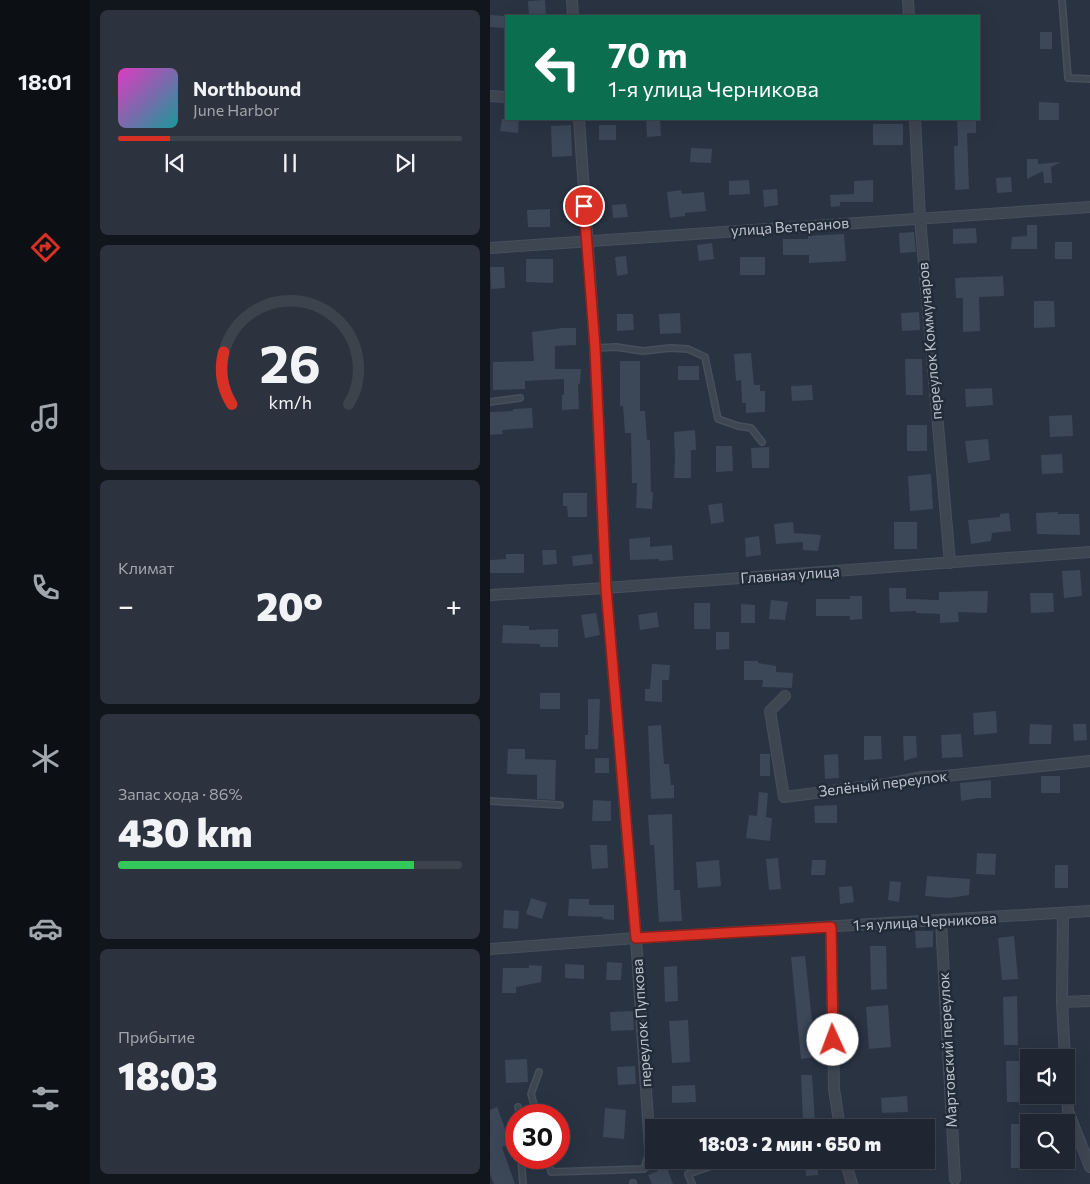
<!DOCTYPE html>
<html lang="ru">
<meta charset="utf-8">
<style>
body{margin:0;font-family:Commissioner,sans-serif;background:#2c323e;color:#f1f3f6;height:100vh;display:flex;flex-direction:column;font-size:19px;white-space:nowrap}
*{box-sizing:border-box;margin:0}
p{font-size:16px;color:#a1a5ac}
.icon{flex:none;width:28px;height:28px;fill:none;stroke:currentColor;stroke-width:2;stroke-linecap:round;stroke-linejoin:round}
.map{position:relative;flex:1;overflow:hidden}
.panel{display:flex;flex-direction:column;gap:10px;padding:10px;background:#11151c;width:400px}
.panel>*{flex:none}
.banner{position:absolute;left:15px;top:15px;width:475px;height:105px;border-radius:0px;box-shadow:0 5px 20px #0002,0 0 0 1px #3c434d;background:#0b6e4f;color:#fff;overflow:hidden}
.tools{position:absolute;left:530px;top:1049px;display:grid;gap:10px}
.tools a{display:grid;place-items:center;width:55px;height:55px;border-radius:0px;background:#1f2632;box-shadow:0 5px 20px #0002,0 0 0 1px #3c434d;font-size:25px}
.speed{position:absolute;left:15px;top:1104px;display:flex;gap:10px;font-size:25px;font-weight:700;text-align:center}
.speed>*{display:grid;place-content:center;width:65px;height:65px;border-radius:50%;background:#1f2632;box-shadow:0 5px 20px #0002,0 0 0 1px #3c434d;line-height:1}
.speed .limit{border:8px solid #d22;background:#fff;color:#111}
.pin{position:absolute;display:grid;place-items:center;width:42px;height:42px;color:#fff;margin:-21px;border:2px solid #fff;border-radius:50%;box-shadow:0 1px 5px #0007}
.me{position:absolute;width:55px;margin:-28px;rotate:358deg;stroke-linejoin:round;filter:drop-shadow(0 0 4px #0008)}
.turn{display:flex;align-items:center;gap:18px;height:105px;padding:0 20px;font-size:22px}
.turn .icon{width:65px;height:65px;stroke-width:2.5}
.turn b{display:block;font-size:35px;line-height:42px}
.big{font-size:38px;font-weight:800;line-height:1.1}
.panel .card{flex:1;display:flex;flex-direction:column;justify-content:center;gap:8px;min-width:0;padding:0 18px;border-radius:8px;background:#2c323e}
.panel .dial{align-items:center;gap:0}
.dial svg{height:130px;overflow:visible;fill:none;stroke:#3c434d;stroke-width:7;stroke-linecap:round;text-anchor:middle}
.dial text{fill:#f1f3f6;stroke:none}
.song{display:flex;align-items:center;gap:15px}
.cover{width:60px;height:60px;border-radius:8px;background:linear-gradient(135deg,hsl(310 70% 55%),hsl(180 70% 35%))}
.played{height:5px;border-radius:2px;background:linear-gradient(90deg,#d93025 15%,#3c434d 15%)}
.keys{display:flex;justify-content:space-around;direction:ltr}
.heat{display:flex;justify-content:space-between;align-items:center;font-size:28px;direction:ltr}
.charge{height:8px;border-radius:4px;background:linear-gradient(90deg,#34c759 86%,#3c434d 0)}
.trip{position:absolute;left:155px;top:1119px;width:290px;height:50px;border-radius:0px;background:#1f2632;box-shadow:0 5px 20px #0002,0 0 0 1px #3c434d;font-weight:800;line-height:50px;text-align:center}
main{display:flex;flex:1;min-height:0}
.tabs{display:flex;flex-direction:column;width:90px;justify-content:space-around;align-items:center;background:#0c0f14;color:#a1a5ac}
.tabs .icon{width:35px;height:35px}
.tabs .active{color:#d93025}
.tabs b{font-size:22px;color:#f1f3f6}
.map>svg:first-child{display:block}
</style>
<main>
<nav class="tabs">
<b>18:01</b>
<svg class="icon active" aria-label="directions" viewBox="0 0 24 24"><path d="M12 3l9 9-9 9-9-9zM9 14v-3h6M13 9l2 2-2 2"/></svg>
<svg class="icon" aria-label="music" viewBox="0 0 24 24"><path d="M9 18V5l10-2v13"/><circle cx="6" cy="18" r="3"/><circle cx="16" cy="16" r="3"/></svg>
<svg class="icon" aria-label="phone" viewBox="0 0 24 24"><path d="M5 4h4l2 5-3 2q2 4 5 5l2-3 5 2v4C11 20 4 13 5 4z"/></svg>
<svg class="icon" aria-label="climate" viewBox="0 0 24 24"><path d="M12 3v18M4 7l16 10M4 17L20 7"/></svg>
<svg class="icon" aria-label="car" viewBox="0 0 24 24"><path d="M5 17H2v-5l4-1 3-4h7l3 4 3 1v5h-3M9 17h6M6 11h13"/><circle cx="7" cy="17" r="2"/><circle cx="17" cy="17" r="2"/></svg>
<svg class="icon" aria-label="filters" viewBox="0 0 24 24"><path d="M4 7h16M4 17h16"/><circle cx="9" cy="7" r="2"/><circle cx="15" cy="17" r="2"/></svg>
</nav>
<section class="panel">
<div class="card">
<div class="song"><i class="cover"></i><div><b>Northbound</b><p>June Harbor</p></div></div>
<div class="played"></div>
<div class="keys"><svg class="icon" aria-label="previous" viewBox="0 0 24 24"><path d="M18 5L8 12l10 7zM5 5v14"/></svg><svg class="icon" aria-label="pause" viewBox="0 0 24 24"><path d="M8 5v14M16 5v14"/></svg><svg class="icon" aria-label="next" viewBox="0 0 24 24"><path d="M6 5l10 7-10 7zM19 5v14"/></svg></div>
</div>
<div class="card dial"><svg viewBox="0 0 100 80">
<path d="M14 69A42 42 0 1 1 86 69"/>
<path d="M14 69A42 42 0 0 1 9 37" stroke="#d93025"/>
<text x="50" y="56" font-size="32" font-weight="700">26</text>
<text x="50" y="72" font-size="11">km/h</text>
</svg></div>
<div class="card"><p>Климат</p>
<div class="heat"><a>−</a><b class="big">20°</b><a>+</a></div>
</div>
<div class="card"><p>Запас хода · 86%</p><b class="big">430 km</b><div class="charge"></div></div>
<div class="card"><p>Прибытие</p><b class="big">18:03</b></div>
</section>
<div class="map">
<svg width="600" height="1184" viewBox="0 0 600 1184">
<rect width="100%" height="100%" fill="#293342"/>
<g fill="#3c4758">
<polygon points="55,0 56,16 39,16 38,1"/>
<polygon points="0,15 15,16 14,28 0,27"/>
<rect x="550" y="32" width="12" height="17"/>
<polygon points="549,102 569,103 569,120 549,120"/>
<polygon points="12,119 29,119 28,133 10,131"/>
<polygon points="156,119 170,119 171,136 157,137"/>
<polygon points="467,119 486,119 486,133 477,133 479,189 465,190 464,146 468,146"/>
<rect x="383" y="124" width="30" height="21"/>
<polygon points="81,125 82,156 62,157 61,126"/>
<rect x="109" y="125" width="17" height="15"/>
<polygon points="201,148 222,149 221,163 200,162"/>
<polygon points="537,159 548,159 548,164 571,162 561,167 562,183 554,183 553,171 537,179"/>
<polygon points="521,177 522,192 507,193 506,178"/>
<polygon points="259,180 260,194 239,195 239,181"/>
<polygon points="383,180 383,202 350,202 350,206 341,207 340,195 364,194 364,181"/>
<polygon points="287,189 288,205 274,207 273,190"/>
<polygon points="191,190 192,194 214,192 216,211 195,213 195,216 180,218 177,192"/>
<polygon points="136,204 138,217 123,218 122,205"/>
<polygon points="60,209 60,227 38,227 37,210"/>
<polygon points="537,225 547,225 547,249 521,249 522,237 537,236"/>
<polygon points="486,228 487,243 463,244 463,229"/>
<polygon points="424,232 426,252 410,253 409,233"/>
<polygon points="354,234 356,261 319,263 319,255 293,255 293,239 318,239 318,236"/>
<rect x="565" y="242" width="17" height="17"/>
<polygon points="222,243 224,259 209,261 207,245"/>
<polygon points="136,256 138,274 127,276 125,257"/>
<rect x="250" y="257" width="25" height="18"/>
<polygon points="36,259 63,259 63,283 36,282"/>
<polygon points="0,267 14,267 15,288 1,289"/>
<polygon points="513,276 514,296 489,297 490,331 473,332 473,298 466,298 465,278"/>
<polygon points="544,301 564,301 565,327 544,328"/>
<polygon points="429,312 430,330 412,331 411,313"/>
<polygon points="190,313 191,333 170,334 169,314"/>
<polygon points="127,314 143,314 144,330 127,331"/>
<polygon points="72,328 86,328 86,345 65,346 65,369 91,369 90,384 88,384 89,409 72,410 72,395 74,395 74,379 35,381 35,389 3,390 3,362 44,361 42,332"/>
<polygon points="261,353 264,385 270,385 270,391 275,391 275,412 256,413 256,403 252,403 251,380 246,381 244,354"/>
<polygon points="415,359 432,359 433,395 416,395"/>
<polygon points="130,361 150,361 150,411 155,411 157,440 160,440 161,492 163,492 162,509 146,508 147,483 142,483 141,433 135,433 133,406 130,406"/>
<rect x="188" y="366" width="21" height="14"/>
<polygon points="322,385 323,400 302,401 301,386"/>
<polygon points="502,388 503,405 476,407 475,389"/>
<polygon points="42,408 43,428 12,430 13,434 0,435 0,412 23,411 23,409"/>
<polygon points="582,415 583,436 560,437 559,416"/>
<rect x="417" y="425" width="20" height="26"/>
<polygon points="205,430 206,450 201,450 201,478 184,478 185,459 184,432"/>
<polygon points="498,439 500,460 478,463 475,441"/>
<polygon points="226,446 242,446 243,471 226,472"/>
<polygon points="279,447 279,468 262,468 261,448"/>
<polygon points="572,454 573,473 552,474 551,455"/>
<polygon points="441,474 443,509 420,511 418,476"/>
<polygon points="73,493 97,493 97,517 78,517 77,506 73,506"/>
<polygon points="232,503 234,522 221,524 218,505"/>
<polygon points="568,512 568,514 589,514 590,535 547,534 546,513"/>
<polygon points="519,513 521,531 502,533 501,541 481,544 478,520 510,517 510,514"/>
<polygon points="303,522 304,533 331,535 328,551 313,550 313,542 286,544 284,524"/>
<rect x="404" y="522" width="23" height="27"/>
<polygon points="269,536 271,555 256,557 255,538"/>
<polygon points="160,537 160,547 182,545 183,560 169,561 169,559 140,560 139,539"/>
<polygon points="52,550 66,550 67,564 53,565"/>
<polygon points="16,554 34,554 34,573 0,573 0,560 16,559"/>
<polygon points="102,554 103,564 83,566 82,556"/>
<polygon points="590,570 592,596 574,598 572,571"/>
<polygon points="399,588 416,588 416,599 449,600 449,592 498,591 497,613 468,612 469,622 450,623 450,614 426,613 426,611 400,612"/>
<polygon points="540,593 563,593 564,612 541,613"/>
<polygon points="360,596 372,596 372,619 360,620 360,616 326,616 326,599 360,599"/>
<polygon points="281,600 298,602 295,620 279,619"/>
<rect x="204" y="603" width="16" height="26"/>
<polygon points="251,604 265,605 265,623 251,623"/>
<polygon points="167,612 169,627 150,630 148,615"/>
<polygon points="106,613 110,635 95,638 91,615"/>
<polygon points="13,625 39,626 39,630 68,629 68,647 50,647 50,644 12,643"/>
<polygon points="226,632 239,632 239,649 226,650"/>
<polygon points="254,661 268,661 268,663 286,666 286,672 303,673 302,688 272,687 273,680 254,680"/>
<polygon points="162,664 180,665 179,680 172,680 172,702 155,701 155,689 160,689"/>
<rect x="50" y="693" width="20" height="16"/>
<polygon points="98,699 110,699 108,749 95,749 95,735 98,735"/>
<polygon points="506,711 507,733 484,735 483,713"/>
<polygon points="540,724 562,725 561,744 539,744"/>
<polygon points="583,724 596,724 597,740 584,741"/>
<polygon points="171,725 174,764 179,764 181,785 184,785 184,798 161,799 158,726"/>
<polygon points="471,734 473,757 452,758 451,735"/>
<polygon points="374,736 391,736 392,759 374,760"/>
<polygon points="413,736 426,736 427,757 414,761"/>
<polygon points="18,749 35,749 35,759 66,760 65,800 47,799 47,775 17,774"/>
<rect x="270" y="754" width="10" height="22"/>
<polygon points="348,754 349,778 335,779 334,755"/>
<rect x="105" y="758" width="14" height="15"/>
<rect x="551" y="776" width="19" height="17"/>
<polygon points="501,780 501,798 489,798 471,801 470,783"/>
<polygon points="269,792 278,793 276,817 282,818 280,841 256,838 259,815 267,816"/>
<polygon points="103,800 121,801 121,821 102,821"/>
<polygon points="347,805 347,823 325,823 324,806"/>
<polygon points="182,814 184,890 190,890 192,921 169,922 164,845 160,845 158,815"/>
<polygon points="100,845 117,845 118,868 102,869"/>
<polygon points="487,853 506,854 505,875 486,874"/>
<polygon points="288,858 291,889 279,890 276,859"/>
<polygon points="229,860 231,886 208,888 206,862"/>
<polygon points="322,860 336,860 335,875 321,875"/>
<rect x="565" y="865" width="13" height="23"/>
<polygon points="437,876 480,879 479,895 460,898 435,896"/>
<polygon points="400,881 411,882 409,902 398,900"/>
<polygon points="362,886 364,902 350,904 349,887"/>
<polygon points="41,898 57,903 52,919 36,914"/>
<polygon points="79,899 99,899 99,905 124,905 124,920 113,919 113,917 78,916"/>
<polygon points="14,910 29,911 28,929 13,928"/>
<polygon points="425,931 443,931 443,947 426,948"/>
<polygon points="524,936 528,979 512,980 508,938"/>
<polygon points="380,946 396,946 397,989 381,990"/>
<polygon points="315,956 326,1057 311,1059 301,957"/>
<polygon points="117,962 132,963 131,980 116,980"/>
<polygon points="75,964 94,965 94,979 75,978"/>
<polygon points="39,965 52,966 51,982 26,987 26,993 12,993 13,968 39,968"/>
<polygon points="187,966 188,1001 175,1002 174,967"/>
<polygon points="527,996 528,1045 514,1045 513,997"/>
<polygon points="398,1005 401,1047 379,1049 376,1007"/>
<polygon points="143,1011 144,1030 121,1031 120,1012"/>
<polygon points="198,1020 200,1062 182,1063 179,1021"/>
<polygon points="37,1059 38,1082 16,1083 15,1060"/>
<polygon points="516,1061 529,1061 531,1102 517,1102"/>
<polygon points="145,1066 146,1084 128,1085 127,1067"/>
<polygon points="311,1075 322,1075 325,1121 313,1122"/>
<polygon points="205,1085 206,1102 182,1103 182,1086"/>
<polygon points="417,1096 418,1112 392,1113 391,1098"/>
<polygon points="7,1107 21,1144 12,1147 25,1184 4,1184 0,1174 0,1110"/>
<polygon points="115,1108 136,1110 134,1139 113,1137"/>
<rect x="521" y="1124" width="13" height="44"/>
<polygon points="164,1160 195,1160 196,1161 177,1168 183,1184 162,1184 158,1175 168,1171"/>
<polygon points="315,1160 327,1160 328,1175 316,1176"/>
</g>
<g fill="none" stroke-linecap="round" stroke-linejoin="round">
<g stroke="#474f5c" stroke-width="8">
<g id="lane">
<polyline points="572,0 578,78 600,79"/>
<polyline points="105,348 126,347 153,351 180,348 198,349 215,357 228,419 248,426 261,428 272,442"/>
<polyline points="0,402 30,398"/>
<polyline points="0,801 70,805"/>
<polyline points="28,1107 30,1115"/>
<polyline points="47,1115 41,1094 49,1072"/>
<polyline points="31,1158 33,1184"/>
<polyline points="57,1158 61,1172 154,1169 160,1149"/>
<polyline points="143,1183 143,1184"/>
<polyline points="202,1184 198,1174 239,1160"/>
</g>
</g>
<g stroke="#474f5c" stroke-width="12">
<g id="street">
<polyline points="82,0 83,16"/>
<polyline points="418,0 419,16"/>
<polyline points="0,96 16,97"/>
<polyline points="89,119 105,348 116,588 146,938 160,1149"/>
<polyline points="425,119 430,218 460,563"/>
<polyline points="0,248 600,207"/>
<polyline points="0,595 116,588 600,552"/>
<polyline points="295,696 280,711 294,797 397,784 433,777 455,776 600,761"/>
<polyline points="573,913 572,1002 575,1058"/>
<polyline points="451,921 465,1179"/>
<polyline points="341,927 344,1089 350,1128"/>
<polyline points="0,949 146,938 600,911"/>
<polyline points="572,1002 600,1001"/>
<polyline points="576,1073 578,1111 600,1167"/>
<polyline points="355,1160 362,1184"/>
</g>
</g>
<use href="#lane" stroke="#3e4652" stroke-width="5"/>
<use href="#street" stroke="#3e4652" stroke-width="10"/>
</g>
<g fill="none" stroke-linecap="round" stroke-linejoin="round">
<g stroke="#8d1f18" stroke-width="12">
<polyline id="route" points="94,206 105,348 116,588 146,938 341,927 343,1040"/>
</g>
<use href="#route" stroke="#d93025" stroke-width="9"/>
</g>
<g text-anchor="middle" stroke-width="5" stroke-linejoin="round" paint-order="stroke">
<g font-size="15" fill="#bbc1cc" stroke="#222b38">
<text transform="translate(300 227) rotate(-4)" y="5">улица Ветеранов</text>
<text transform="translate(440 341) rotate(-95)" y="5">переулок Коммунаров</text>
<text transform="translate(300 575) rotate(-4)" y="5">Главная улица</text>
<text transform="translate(393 784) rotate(-7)" y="5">Зелёный переулок</text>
<text transform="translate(435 922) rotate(-3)" y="5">1-я улица Черникова</text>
<text transform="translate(152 1023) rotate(-94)" y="5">переулок Пупкова</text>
<text transform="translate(458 1050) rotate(-93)" y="5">Мартовский переулок</text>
</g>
</g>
</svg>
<div class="tools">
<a><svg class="icon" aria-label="sound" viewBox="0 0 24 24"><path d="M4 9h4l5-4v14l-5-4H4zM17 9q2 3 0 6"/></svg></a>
<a><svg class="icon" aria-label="search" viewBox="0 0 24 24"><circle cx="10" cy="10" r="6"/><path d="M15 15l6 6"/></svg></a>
</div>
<div class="speed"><div class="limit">30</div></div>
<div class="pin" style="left:94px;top:206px;background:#d93025"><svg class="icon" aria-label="arrive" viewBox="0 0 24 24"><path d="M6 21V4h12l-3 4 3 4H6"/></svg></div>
<svg class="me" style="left:343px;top:1040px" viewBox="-20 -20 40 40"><circle r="19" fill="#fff"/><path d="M0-13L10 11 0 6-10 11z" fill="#d93025"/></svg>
<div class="trip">18:03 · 2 мин · 650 m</div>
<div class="banner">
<div class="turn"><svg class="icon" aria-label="left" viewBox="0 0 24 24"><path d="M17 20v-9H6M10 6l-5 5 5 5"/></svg><div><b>70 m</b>1-я улица Черникова</div></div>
</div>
</div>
</main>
